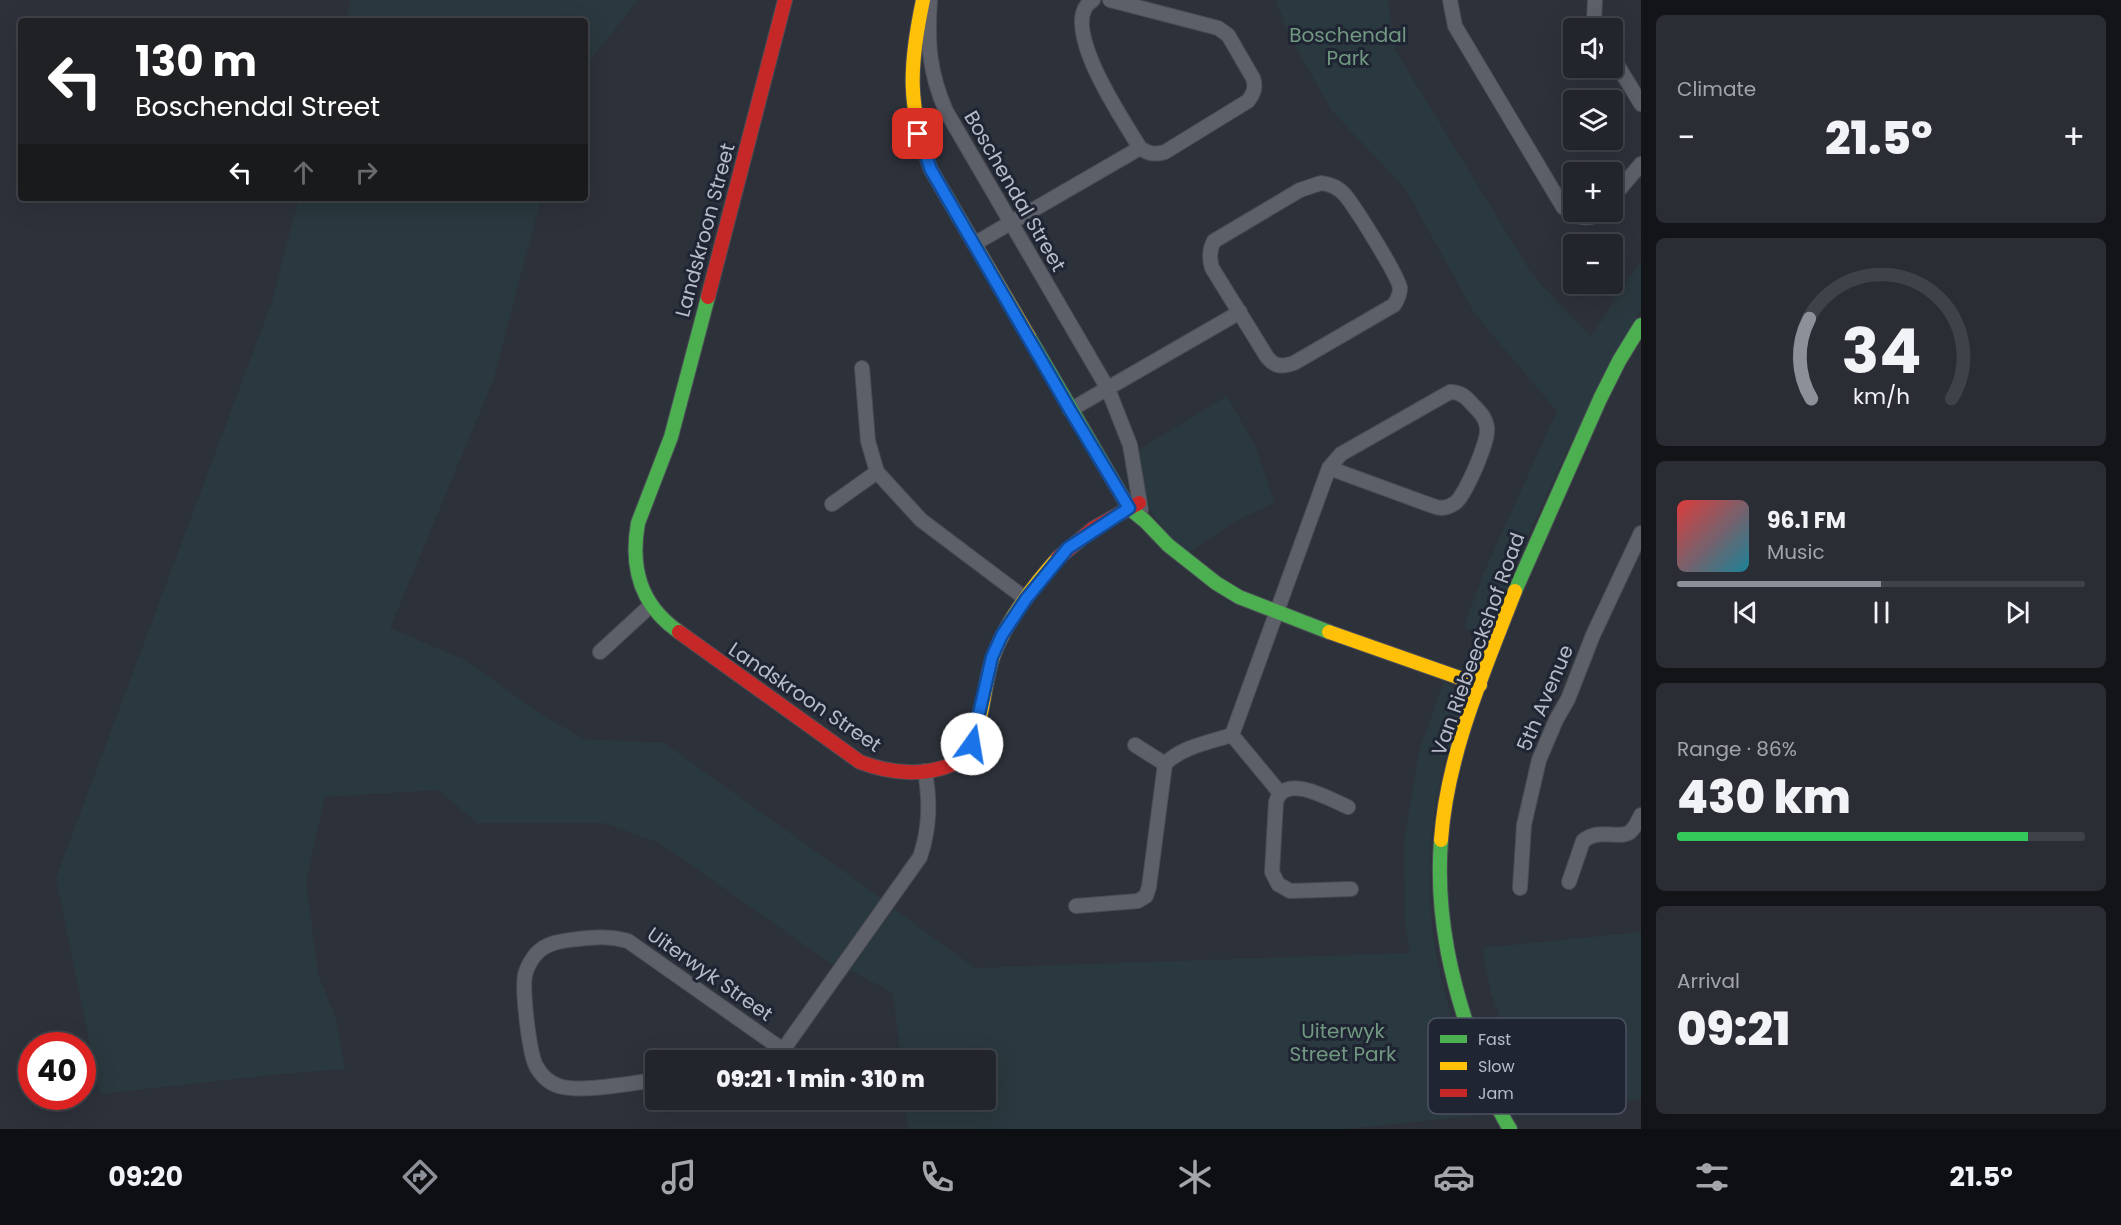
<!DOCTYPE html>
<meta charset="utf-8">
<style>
body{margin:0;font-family:Poppins,sans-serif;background:#2a2d34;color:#f1f3f6;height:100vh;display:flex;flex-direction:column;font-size:22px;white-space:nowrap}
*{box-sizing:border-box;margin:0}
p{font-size:20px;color:#a2a5a9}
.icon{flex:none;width:33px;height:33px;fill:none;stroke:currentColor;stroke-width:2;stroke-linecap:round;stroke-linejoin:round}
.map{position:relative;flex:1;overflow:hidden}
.drawer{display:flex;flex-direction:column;gap:15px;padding:15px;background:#131418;width:480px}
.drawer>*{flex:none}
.guide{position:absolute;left:18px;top:18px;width:570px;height:183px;border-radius:6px;box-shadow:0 6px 24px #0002,0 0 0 2px #3f4248;background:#202124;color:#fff;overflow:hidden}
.tools{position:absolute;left:1563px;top:18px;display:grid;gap:12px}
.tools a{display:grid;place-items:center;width:60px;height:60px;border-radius:6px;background:#22252c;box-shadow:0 6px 24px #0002,0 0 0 2px #3f4248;font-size:30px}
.speed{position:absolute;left:18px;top:1032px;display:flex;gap:12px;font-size:30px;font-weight:700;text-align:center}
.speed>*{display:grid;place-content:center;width:78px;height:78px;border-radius:50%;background:#22252c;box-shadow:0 6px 24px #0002,0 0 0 2px #3f4248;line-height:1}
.speed .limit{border:9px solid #d22;background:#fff;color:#111}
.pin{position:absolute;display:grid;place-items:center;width:51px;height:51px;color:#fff;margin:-26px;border-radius:12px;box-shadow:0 3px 9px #0006}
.me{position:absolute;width:66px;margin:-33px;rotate:13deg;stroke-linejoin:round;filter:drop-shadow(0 0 4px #0008)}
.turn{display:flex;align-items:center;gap:21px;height:126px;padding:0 18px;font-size:27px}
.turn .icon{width:78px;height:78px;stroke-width:2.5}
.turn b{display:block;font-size:42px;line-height:51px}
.lanes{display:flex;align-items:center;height:57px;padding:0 18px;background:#0003;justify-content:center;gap:30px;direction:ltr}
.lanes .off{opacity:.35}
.big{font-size:45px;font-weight:800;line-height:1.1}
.drawer .widget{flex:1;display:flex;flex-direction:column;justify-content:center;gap:9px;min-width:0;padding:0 21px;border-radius:9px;background:#2a2d34}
.drawer .dial{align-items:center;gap:0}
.dial svg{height:156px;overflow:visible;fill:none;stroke:#3f4248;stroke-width:7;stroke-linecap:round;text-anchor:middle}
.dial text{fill:#f1f3f6;stroke:none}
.song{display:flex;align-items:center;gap:18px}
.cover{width:72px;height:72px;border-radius:9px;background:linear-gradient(135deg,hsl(0 70% 55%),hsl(190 70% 35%))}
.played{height:6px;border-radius:3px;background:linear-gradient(90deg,#8c9099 50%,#3f4248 50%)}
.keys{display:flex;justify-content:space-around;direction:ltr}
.heat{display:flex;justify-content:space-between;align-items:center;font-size:33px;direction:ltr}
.charge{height:9px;border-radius:4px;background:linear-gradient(90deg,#34c759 86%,#3f4248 0)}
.trip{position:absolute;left:645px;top:1050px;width:351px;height:60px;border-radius:6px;background:#22252c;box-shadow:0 6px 24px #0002,0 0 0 2px #3f4248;font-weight:800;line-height:60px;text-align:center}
.dock{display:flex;height:96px;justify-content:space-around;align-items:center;background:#0e0f12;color:#a2a5a9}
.dock .icon{width:42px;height:42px}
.dock .current{color:#8c9099}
.dock b{font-size:27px;color:#f1f3f6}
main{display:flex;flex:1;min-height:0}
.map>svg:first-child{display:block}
</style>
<main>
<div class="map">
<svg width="1641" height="1129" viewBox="0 0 1641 1129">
<rect width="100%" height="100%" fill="#2d313a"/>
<g fill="#2a393f">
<polygon points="351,0 638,0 585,67 585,21 346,21"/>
<polygon points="1276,0 1388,0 1395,50 1533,276 1591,337 1641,261 1641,309 1603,375 1525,541 1488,637 1464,627 1482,577 1557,411 1475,314 1405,188 1332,111 1288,33"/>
<polygon points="299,198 541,198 494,378 390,628 467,661 542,715 584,739 664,743 881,898 833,965 660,843 604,823 477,823 439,790 325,797 306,881 318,973 337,1022 345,1069 280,1074 100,1094 56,878 272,302"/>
<path d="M1227 396 1255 446 1275 503 1237 520 1189 552C1171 537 1152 520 1145 497 1140 483 1138 467 1135 452Z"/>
<path d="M1444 681C1452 686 1459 692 1460 702 1463 718 1452 735 1448 750 1440 777 1435 804 1432 831 1425 889 1432 952 1449 1008 1460 1044 1477 1079 1492 1114L1346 1129H908L905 1100H986V1060H901L893 993 850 970 894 909 975 968 1410 953 1405 924 1404 841 1419 751Z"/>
<polygon points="1641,932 1641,1099 1542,1109 1525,1081 1491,993 1482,948"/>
</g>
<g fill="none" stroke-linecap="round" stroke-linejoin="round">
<g stroke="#4b4d56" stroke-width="16">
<g id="street">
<path d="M930 0C927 42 929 72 946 111L1108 389 1130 445 1141 510"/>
<path d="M1093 0C1055 22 1126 124 1140 148 1149 154 1155 155 1165 152L1248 101C1254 93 1256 87 1253 78L1228 35 1218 28 1110 0"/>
<path d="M1450 0 1455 26 1563 207C1575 217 1587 222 1601 212"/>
<polyline points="1595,0 1594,20 1597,28"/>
<polyline points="1612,56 1641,104"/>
<path d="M1321 183C1330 184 1338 187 1345 195 1355 207 1398 275 1400 288 1400 295 1398 299 1394 305L1294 363C1282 367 1275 367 1267 357L1212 268C1209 258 1209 250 1214 241L1300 190Z"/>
<polyline points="1612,198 1641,164"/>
<polyline points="974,244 1140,148"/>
<polyline points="862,368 868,441 877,472 921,520 1026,599"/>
<path d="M1450 392C1461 392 1466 397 1473 405 1480 412 1486 418 1487 428 1489 441 1465 496 1455 503 1448 508 1440 509 1433 506L1329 468 1341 454Z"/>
<polyline points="1070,410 1240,312"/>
<polyline points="832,504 877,472"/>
<polyline points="600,652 650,606"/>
<polyline points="1232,735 1329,468"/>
<polyline points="1232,735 1280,793"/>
<polyline points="1135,745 1165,764"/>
<path d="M1348 807C1329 799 1285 772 1276 802L1272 872 1278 884 1290 891 1351 889"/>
<path d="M1569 882 1583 841C1600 827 1619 840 1630 832 1635 828 1638 821 1641 815"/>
<polyline points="1520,888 1524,825 1539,760 1556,720 1568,699 1593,635 1641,533"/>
<path d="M1076 906 1138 901 1146 896 1149 887 1165 764C1181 747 1210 742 1232 735"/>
<path d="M770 1060 783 1050 920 857C930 828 930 801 925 771"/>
<path d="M656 1080C632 1083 580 1093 559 1086 549 1083 541 1075 536 1066 529 1052 522 990 525 975 527 967 531 960 536 954 547 942 562 941 578 939 596 937 611 936 628 941L783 1050"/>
</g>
</g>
<g stroke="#4b4d56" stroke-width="16">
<g id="fast">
<polyline points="1029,337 1129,508 1145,521 1168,545 1216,583 1239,597 1329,632"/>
<polyline points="1515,591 1600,399 1619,361 1641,325"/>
<path d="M679 632C640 605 630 568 638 523L671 437 708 297"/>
<path d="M1441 840C1435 916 1452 987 1478 1057 1487 1082 1496 1107 1510 1129"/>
</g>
</g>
<g stroke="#4b4d56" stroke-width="16">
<g id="slow">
<path d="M923 0C909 66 907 106 931 170L1029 337"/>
<polyline points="1329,632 1480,685"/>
<path d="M953 764C987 741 980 689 994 654 1008 618 1033 586 1058 558"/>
<path d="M1441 840C1447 754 1484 671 1515 591"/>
</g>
</g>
<g stroke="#4b4d56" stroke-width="16">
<g id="jam">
<polyline points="708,297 785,0"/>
<polyline points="1058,558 1094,528 1139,503"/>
<path d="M679 632 860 762C889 773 924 777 953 764"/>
</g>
</g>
<use href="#street" stroke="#5d6068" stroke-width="14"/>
<use href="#fast" stroke="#4caf50" stroke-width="14"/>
<use href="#slow" stroke="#ffc107" stroke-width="14"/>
<use href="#jam" stroke="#c62828" stroke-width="14"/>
</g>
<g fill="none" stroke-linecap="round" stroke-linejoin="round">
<g stroke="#114b97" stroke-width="15">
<polyline id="route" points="918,134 931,170 1070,410 1129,508 1068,548 1026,599 1002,635 992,657 972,744"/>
</g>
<use href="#route" stroke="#1a73e8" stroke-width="10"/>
</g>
<g text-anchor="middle" stroke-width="6" stroke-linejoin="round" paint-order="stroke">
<g font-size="20" fill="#719880" stroke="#202534">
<text x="1348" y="42">Boschendal<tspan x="1348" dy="23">Park</tspan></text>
<text x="1343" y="1038">Uiterwyk<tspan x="1343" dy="23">Street Park</tspan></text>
</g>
<g font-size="20" fill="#b8bcc9" stroke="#202534">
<text transform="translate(1015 191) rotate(60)" y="7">Boschendal Street</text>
<text transform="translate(705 230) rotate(-75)" y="7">Landskroon Street</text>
<text transform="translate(1478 644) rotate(-70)" y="7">Van Riebeeckshof Road</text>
<text transform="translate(805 697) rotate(34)" y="7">Landskroon Street</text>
<text transform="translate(1545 698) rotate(-67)" y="7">5th Avenue</text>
<text transform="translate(710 974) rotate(35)" y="7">Uiterwyk Street</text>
</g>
</g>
<rect x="1428" y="1018" width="198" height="96" rx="9" fill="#202534" stroke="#4e5261" stroke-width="1.5"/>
<rect x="1440" y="1035" width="27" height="8" fill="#4caf50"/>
<rect x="1440" y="1062" width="27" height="8" fill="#ffc107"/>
<rect x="1440" y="1089" width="27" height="8" fill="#c62828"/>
<g font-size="16" fill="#b8bcc9">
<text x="1478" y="1045">Fast</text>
<text x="1478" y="1072">Slow</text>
<text x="1478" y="1099">Jam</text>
</g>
</svg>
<div class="tools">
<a><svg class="icon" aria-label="sound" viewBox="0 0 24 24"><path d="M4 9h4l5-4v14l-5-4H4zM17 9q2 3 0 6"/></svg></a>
<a><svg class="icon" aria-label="layers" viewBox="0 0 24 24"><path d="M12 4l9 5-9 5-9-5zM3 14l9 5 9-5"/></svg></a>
<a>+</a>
<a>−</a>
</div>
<div class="speed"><div class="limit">40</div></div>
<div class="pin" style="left:918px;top:134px;background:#d93025"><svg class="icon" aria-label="arrive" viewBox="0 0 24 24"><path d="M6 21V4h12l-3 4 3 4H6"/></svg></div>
<svg class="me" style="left:972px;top:744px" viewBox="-20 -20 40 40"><circle r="19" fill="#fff"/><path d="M0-13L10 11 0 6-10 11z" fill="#1a73e8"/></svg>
<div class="trip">09:21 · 1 min · 310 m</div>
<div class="guide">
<div class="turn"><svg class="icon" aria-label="left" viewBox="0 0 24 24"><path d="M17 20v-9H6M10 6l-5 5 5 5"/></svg><div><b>130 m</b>Boschendal Street</div></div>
<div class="lanes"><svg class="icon" aria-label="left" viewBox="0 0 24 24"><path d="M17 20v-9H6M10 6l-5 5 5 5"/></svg><svg class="icon off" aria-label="ahead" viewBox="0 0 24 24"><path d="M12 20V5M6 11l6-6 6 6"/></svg><svg class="icon off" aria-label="right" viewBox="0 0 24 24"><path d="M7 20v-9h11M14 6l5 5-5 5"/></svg></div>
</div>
</div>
<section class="drawer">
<div class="widget"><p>Climate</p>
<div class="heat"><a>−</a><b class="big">21.5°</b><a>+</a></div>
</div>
<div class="widget dial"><svg viewBox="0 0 100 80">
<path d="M14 69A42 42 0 1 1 86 69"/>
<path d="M14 69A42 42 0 0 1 13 28" stroke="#8c9099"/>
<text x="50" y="56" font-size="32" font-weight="700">34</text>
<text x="50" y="72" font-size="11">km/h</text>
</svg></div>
<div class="widget">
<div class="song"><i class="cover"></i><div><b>96.1 FM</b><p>Music</p></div></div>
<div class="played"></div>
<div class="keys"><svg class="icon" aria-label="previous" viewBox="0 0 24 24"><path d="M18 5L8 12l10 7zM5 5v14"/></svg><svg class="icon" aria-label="pause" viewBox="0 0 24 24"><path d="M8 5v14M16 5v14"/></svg><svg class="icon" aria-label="next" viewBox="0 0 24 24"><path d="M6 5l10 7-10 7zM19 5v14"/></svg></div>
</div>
<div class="widget"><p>Range · 86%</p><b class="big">430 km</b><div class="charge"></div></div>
<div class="widget"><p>Arrival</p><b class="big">09:21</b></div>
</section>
</main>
<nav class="dock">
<b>09:20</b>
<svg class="icon current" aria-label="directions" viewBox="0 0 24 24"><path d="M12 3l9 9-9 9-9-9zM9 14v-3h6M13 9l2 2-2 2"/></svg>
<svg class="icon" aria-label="music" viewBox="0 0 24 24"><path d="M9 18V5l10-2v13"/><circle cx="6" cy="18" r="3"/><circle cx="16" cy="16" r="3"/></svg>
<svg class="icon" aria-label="phone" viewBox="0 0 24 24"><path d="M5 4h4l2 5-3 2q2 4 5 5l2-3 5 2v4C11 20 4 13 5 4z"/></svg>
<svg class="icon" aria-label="climate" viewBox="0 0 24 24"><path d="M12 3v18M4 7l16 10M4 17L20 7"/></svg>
<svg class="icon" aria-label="car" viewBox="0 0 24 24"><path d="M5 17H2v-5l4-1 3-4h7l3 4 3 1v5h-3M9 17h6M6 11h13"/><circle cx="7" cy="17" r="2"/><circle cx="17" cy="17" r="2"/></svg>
<svg class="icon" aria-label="filters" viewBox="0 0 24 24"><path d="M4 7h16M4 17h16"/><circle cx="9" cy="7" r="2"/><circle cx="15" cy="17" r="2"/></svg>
<b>21.5°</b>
</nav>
